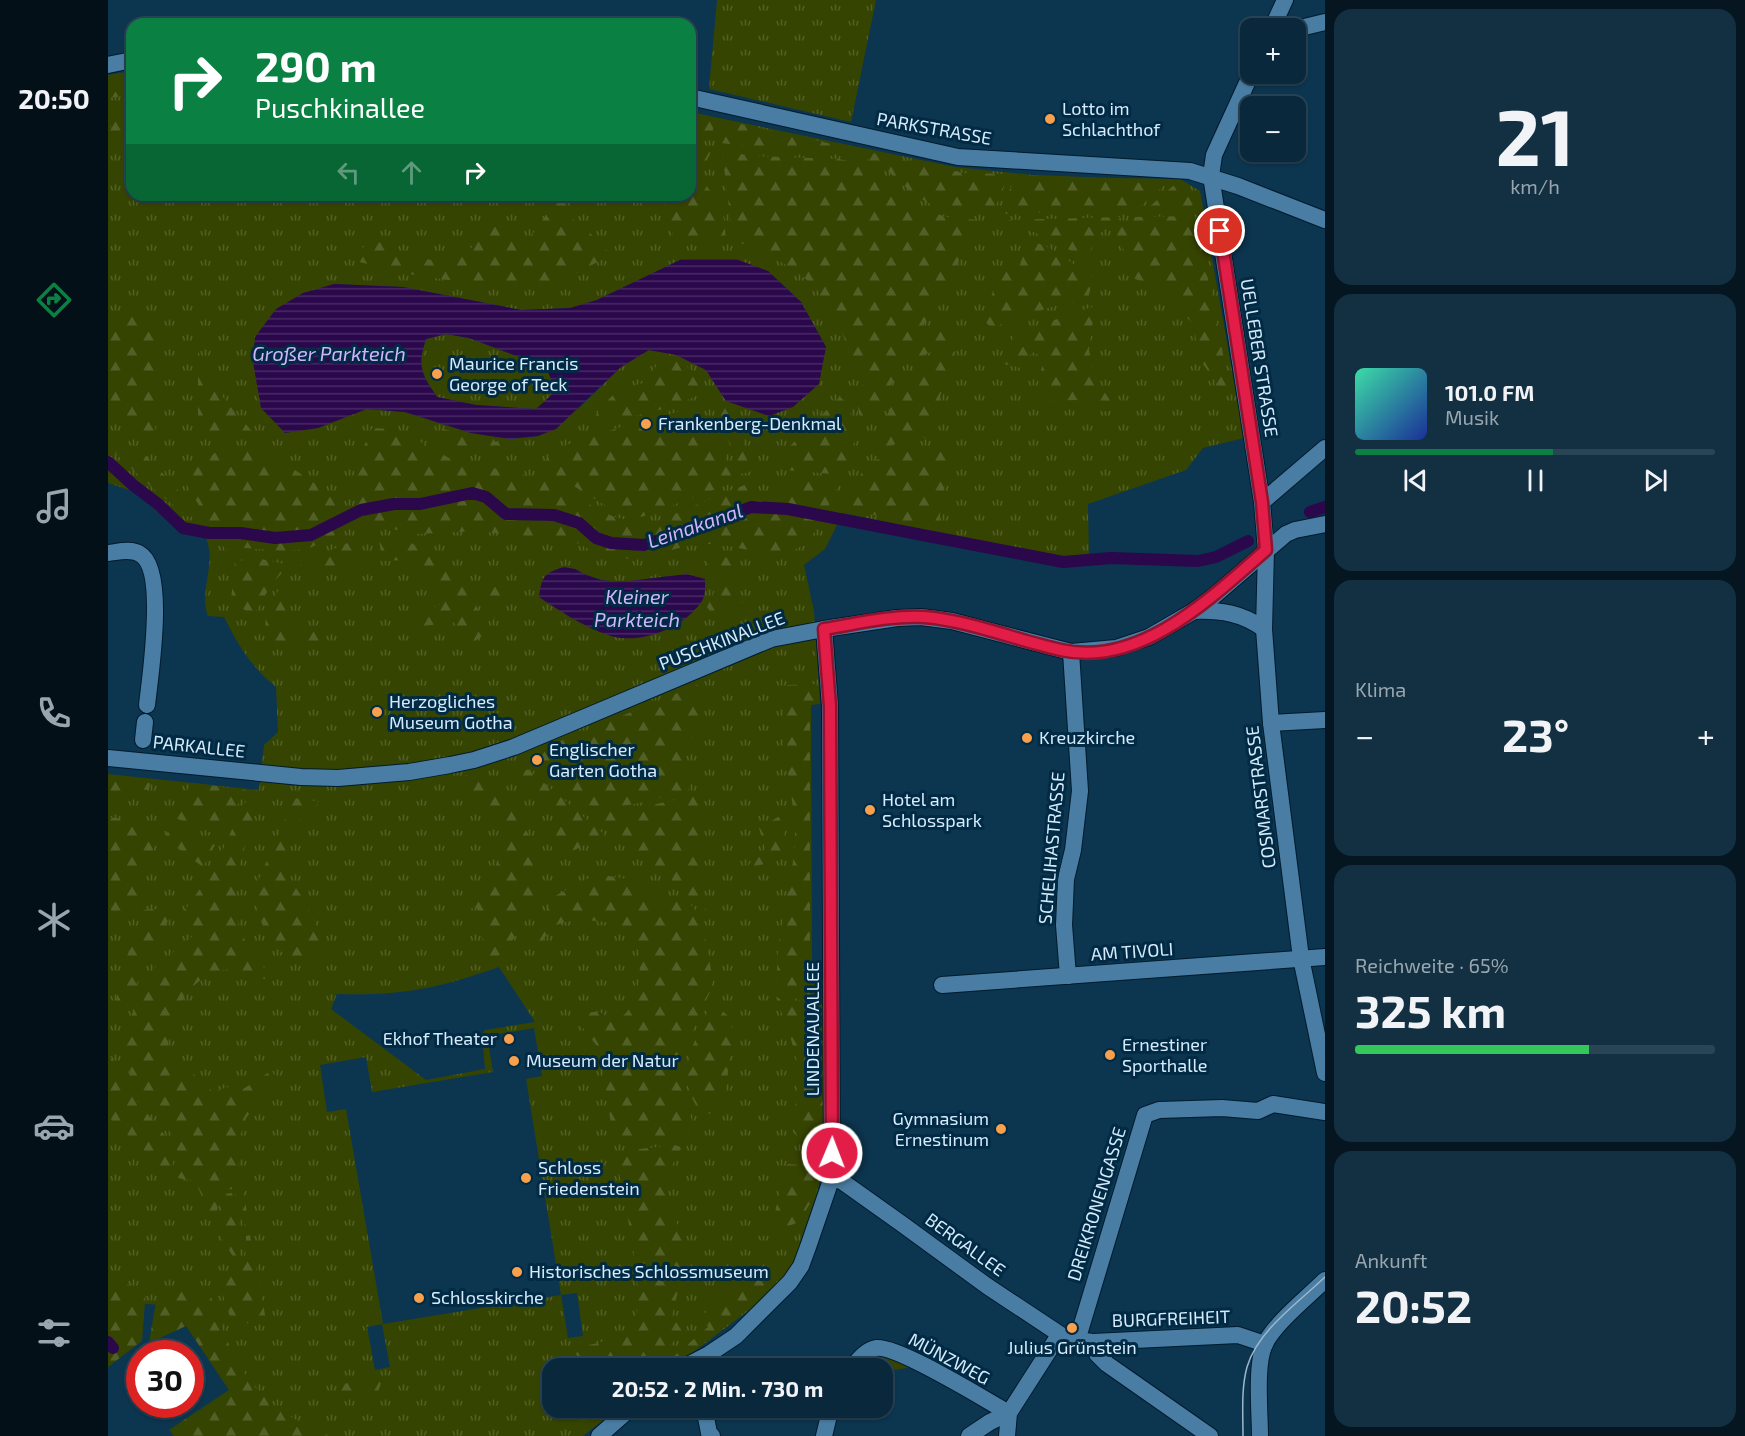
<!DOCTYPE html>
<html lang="de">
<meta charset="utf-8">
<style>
body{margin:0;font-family:"Exo 2",sans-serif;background:#123042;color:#f1f3f6;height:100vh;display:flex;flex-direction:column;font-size:22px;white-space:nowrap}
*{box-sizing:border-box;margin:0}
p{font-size:20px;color:#99a6af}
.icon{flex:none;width:33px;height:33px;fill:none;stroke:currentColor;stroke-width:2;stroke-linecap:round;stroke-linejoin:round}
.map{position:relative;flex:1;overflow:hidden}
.panel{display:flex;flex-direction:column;gap:9px;padding:9px;background:#051620;width:420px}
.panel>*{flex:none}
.hud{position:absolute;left:18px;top:18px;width:570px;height:183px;border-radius:18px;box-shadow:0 2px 4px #0004,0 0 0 2px #294455;background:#0b8043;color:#fff;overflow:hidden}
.buttons{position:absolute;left:1132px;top:18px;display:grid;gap:12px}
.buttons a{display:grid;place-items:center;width:66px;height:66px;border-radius:12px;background:#09283b;box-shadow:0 2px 4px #0004,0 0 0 2px #294455;font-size:30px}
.speed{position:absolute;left:18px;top:1340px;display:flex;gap:12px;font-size:30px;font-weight:700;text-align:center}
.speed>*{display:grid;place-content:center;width:78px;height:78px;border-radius:50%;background:#09283b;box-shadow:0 2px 4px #0004,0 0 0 2px #294455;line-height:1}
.speed .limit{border:9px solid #d22;background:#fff;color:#111}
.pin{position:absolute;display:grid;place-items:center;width:51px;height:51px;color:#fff;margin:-26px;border:3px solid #fff;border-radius:50%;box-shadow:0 2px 6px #0007}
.me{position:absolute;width:66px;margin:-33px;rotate:1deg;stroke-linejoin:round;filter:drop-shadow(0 0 4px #0008)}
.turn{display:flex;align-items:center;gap:21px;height:126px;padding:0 30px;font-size:27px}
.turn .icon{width:78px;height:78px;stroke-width:2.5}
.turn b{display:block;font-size:42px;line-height:51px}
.lanes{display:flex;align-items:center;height:57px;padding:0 30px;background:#0003;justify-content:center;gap:30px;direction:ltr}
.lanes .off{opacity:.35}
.big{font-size:45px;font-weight:700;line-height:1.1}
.panel .widget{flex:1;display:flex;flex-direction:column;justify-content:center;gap:9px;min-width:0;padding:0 21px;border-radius:18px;background:#123042}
.panel .dial{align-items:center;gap:0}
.dial b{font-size:78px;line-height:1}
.song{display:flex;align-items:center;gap:18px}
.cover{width:72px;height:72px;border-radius:9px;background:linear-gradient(135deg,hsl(160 70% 55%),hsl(230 70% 35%))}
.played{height:6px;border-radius:3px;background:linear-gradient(90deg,#0b8043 55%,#294455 55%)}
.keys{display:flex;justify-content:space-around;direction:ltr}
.heat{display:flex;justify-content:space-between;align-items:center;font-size:33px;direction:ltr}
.charge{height:9px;border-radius:4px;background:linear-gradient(90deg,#34c759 65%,#294455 0)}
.trip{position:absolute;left:434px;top:1358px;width:351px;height:60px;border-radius:18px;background:#09283b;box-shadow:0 2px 4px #0004,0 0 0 2px #294455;font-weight:700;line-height:60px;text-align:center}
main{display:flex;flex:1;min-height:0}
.menu{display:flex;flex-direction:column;width:108px;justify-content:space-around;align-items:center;background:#041018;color:#99a6af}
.menu .icon{width:42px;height:42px}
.menu .active{color:#0b8043}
.menu b{font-size:27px;color:#f1f3f6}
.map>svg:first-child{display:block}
</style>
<main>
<nav class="menu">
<b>20:50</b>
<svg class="icon active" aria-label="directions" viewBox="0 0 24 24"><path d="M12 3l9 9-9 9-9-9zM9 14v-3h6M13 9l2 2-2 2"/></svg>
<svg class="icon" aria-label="music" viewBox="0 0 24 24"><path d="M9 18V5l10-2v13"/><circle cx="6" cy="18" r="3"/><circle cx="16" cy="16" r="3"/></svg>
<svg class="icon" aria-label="phone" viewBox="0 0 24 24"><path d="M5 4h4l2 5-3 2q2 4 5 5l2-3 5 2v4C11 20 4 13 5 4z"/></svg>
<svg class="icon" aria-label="climate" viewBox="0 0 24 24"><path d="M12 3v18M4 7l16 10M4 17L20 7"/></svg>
<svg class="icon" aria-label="car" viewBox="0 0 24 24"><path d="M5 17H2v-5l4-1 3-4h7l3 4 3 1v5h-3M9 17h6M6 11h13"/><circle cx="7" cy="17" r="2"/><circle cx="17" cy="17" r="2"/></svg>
<svg class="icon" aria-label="filters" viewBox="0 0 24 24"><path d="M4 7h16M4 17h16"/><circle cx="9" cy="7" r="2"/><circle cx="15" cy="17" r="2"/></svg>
</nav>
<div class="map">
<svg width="1217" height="1436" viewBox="0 0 1217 1436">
<defs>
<pattern id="grass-tufts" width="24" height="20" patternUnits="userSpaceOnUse" patternTransform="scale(1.5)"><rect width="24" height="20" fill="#364401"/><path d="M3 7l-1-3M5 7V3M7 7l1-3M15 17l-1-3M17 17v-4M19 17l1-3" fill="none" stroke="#525f27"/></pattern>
<pattern id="forest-firs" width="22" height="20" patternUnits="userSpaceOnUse" patternTransform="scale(1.5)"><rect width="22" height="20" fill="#364401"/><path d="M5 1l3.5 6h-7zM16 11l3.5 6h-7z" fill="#525f27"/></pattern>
<pattern id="water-rules" width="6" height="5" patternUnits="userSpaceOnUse" patternTransform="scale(1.5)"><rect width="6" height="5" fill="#2b074b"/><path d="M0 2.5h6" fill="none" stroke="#492b66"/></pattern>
</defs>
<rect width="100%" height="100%" fill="#0c354f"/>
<g fill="url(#grass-tufts)" fill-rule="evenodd">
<polygon points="609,0 768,0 743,122 601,89"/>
<path d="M24 71V195H582V112L847 167 925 175 1005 178 1072 179 1092 191 1136 438 1095 448 1078 470 980 504 981 559 919 552 735 513 717 549 696 565 706 611 712 704 703 705 704 979 718 980 719 1150 708 1197 691 1254 678 1277 664 1293 564 1368H444V1407H512L475 1436H160L65 1306 0 1301V774L151 790 156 745 170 732 168 687C141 664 132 648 116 617L100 616C90 591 111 559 96 535L77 530 48 511 42 502 24 491 0 483V75ZM574 259 660 271 693 302 718 347 618 401 598 370 568 354 540 350 513 367 471 408 430 436 402 439 363 433 297 412 259 409 226 284 295 287 413 310 463 308 489 300ZM467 569C496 587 527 582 559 576L513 638 459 616ZM391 967 427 1022 377 1030 374 1034 377 1069 318 1080 223 1009 229 994C293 996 332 988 391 967ZM426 1028 434 1076 418 1079 453 1295 275 1324 238 1109 219 1112 212 1065 258 1057 264 1092 385 1072 379 1036ZM469 1293 475 1336 460 1338 453 1295ZM274 1324 282 1367 267 1370 259 1327Z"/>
<path d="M338 334 361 338 438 367 448 391 428 409 368 405 329 397C313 372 309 368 318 339Z"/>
<polygon points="766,1353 810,1366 774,1372 774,1368 755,1368 762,1361 759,1358"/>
</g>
<g fill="url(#forest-firs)">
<polygon points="24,74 24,95 0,98 0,78"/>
<polygon points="24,107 24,122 0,151 0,133 13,108"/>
<polygon points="582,113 607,119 603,141 582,135"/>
<path d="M615 120 855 173 897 174C899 186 890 205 881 213L838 208 820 203 802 191 777 168 749 154 736 150 720 148 672 149 612 143Z"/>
<path d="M582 144 603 152C584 187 605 184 614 211 617 220 617 231 618 240H565C566 225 556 211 555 195H582Z"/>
<path d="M614 151 645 156 730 159 753 163 765 170 804 205 838 217 870 220 840 284 796 358 771 373 745 371C729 292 696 268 625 240Z"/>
<polygon points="908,177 1058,184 1028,210 894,214 892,210"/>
<polygon points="1065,186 1073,186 1088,201 1082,208 1038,210"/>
<path d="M435 195H473L458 198V214L480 231 503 255 453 281 429 286 355 282 311 276 247 261 261 238C287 248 323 269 351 257 365 251 376 230 391 223L401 224 414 244 427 231 440 212Z"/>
<polygon points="1087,216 1112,337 1121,389 1113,389 1092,360 1085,324 1049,286 1027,279 1024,263 1005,232 1027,217"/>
<polygon points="1013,217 991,234 978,259 947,242 900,220"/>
<polygon points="921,240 940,247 985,277 980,299 943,307 883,328 876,320 878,308 897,265 911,267"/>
<polygon points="987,306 981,350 986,376 1003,402 999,412 973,400 937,401 930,385 936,357 924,352 914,368 896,364 906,334"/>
<polygon points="21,313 35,315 51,330 47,436 30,436 0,401 0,320"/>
<polygon points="838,328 851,339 803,361 820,329"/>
<polygon points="847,351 844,375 833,393 823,437 800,440 771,449 767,448 766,443 799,373 807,367"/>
<polygon points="90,352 118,402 149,437 90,435"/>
<path d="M552 357 571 360 592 377 588 396C555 413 516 417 481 425L495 405 509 391 541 381Z"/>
<polygon points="785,374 786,380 757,429 753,424 748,396 755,384"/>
<polygon points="732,397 741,405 747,443 737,468 725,474 677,470 681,447"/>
<polygon points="614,403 633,436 642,472 633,474 612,419"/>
<polygon points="572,411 588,428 607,435 627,482 533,517 505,510 446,474 418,464 438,460 446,449 519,425 538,430 543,420"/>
<path d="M264 428 282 429 309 440 341 458 430 478 504 516 523 521H550L646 481 649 501H672L676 480 730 484C720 509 708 543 680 553 666 558 622 544 603 544 570 543 541 562 508 558 494 556 478 548 466 541L367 531 310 534 255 523 250 506 246 469Z"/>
<polygon points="335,429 389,442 410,444 398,457 354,449 328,439"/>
<polygon points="27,445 68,487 86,517 78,516 39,483 4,450"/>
<polygon points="157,446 162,458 178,471 187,470 233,501 237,530 200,549 176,551 124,547 118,551 73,475 116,447"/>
<polygon points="842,450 831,521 820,528 734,507 760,462 797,452"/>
<polygon points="271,538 303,543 333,559 351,577 364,595 379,633 356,648 353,630 345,622 309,627 307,614 334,604 321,584 296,560 274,561"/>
<polygon points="244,541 247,566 187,570 200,560"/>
<polygon points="402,552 393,602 386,619 375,595"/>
<polygon points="597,555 624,558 635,602 609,621 599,607 609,586"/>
<polygon points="153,559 181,565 163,585 149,610 141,613 123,600 127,561"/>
<polygon points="174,585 182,628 213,627 216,642 183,646 162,644 157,636 158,609"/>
<path d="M596 682C596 711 596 728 574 750L581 790C554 796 501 816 476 803 460 796 442 777 428 766L436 748Z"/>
<polygon points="707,684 708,701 702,705 702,980 715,981 715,1008 668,992 670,947 687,850 687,825 682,785 675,745 675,716 678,685"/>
<polygon points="412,769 421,770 497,835 448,859 439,833 447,816 414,782"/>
<path d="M360 775C367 779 375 781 381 786 392 793 401 805 409 816 420 832 431 851 431 871 431 908 407 944 379 966L369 908 358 909 357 901C402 875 409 819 363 790 355 785 345 783 336 780Z"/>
<polygon points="0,778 42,783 41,790 20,788 16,811 0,811"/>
<polygon points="86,783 138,790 112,836 65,817 77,792"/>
<polygon points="589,795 594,812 590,876 598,911 485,812 517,811"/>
<path d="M143 796 147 802V812L132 863 128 896V914L132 932 140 945 154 961 159 980C145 974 130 967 114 970 103 972 87 983 80 992 69 1006 54 1039 63 1057 69 1067 80 1070 88 1076 94 1081 100 1087 105 1092L120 1087 132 1091 163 1071 170 1078 138 1118 128 1149 141 1224 135 1225 126 1189 112 1190 107 1225 87 1181 70 1178 69 1149 62 1132 39 1105 25 1086 15 1033 47 967 86 935 72 917 106 869 135 805Z"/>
<polygon points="186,798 213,802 195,814 185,830 179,866 184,882 198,903 219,949 217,955 196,968 170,949 156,929 150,913 151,879"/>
<polygon points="677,813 676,855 664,862 640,868 641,864 654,855 657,848 651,828"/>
<polygon points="0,817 48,824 52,828 21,921 4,914 0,893"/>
<polygon points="63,826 107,845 95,867 56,838"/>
<path d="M488 874 520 879 558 902 578 899 589 912 596 931 605 981 602 992 580 1039 572 1063 571 1077 585 1124 577 1142 549 1136 506 1145 492 1050 471 1023 477 1013C481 1013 487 1011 491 1012 497 1013 500 1021 507 1020 534 1014 540 945 520 930 505 919 458 916 444 928 438 934 433 944 428 951L421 947 447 896Z"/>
<polygon points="49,909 61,919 45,949 12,1020 7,1005 17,962 35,910"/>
<polygon points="668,997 716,1019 717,1151 714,1162 685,1132 691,1070 683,1039"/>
<path d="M604 1002 619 1015 627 1035 621 1058 619 1085 613 1103 614 1111 594 1115C589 1107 583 1098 581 1089 573 1061 593 1027 604 1002Z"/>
<path d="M4 1056C11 1073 22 1091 33 1106 48 1126 71 1143 64 1171L54 1168 0 1116V1067Z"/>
<path d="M566 1145 574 1147 560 1173 557 1187 564 1212 580 1249 564 1316 574 1331C545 1370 527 1368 481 1368L462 1348C487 1345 515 1340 528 1315 538 1296 512 1179 507 1152Z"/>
<polygon points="679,1164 707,1166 711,1174 707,1195 691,1222 652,1237 666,1216"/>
<polygon points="124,1193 132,1230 131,1260 127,1260 112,1235 115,1194"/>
<polygon points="142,1235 158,1320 144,1324 123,1320 111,1283 123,1271 137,1266 138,1236"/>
<polygon points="638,1263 669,1276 663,1292 568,1364 564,1358 600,1327 595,1316 616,1288 628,1286 634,1279"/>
<polygon points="0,1280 38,1289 34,1341 0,1367"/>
<path d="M50 1290 102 1294C118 1339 129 1376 168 1407 183 1419 204 1427 221 1436H66L61 1430 121 1390 78 1326 41 1343Z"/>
<polygon points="274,1380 269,1395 229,1397 231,1384"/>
</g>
<g fill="url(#water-rules)" fill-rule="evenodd">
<path d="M574 259H628L660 271 693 302 718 347 711 384 685 407 661 416 618 401 598 370 568 355 541 350 513 367 448 429 430 436 402 439 363 433 297 412 259 409 210 428 177 433 153 408 145 362 147 337 168 309 195 293 226 284 295 287 413 310 462 308 489 300ZM338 334 361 338 438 367 448 391 428 409 368 405 329 397C313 374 309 366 318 339Z"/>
<path d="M456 567 467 569 478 575 493 580 513 582 579 574 597 579C597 586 598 595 594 601 578 625 542 641 513 638 488 635 452 611 431 597 434 576 436 573 456 567Z"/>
</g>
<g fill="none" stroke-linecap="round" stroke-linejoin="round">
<g stroke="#2b074b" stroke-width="12">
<polyline points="0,462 25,485 50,504 75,528 101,533 133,533 167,538 203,535 253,510 286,504 312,504 364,493 378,497 398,514 446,515 471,523 488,538 503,543 536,545 590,528 643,507 680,509 955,562 1003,558 1090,561 1108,557 1140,541"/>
<polyline points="1202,512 1217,507"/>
<polyline points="0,1342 5,1348"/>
</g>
<g stroke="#011b2e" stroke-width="18">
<g id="minor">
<polyline points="1164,28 1177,0"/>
<polyline points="1188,29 1217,22"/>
<polyline points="0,65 24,60"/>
<polyline points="1143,74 1106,155 1103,176 1154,502 1158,550 1156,629 1163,723 1193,958 1217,1073"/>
<polyline points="582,97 850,157 1082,171 1130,186 1217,220"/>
<polyline points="1154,502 1217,448"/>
<path d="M0 553C10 552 23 548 32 554 59 569 42 677 39 705"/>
<path d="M1086 611C1113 610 1134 613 1156 629"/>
<polyline points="1163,723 1217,720"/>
<polyline points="35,740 37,722"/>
<polyline points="0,758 193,777 230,778 301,772 342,765 366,760 406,747 663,639 716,629 789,618 813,617 844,621 963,652 1008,648 1041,637 1086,611 1106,596 1178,534 1187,530 1217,524"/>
<polyline points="960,976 956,925 958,879 965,850 972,791 963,652"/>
<polyline points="834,985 1217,957"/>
<polyline points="724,1177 735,1182 794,1224 879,1286 959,1339 985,1342 1130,1335 1157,1344"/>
<polyline points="969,1341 1037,1115 1051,1110 1114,1108 1150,1111 1165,1104 1217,1112"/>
<polyline points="985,1342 989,1354 999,1364 1102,1436"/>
<polyline points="574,1368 601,1354 628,1336 682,1282 693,1266 700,1247 724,1177 722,706 716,629"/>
<path d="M743 1368C750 1361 757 1350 768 1348 790 1345 877 1400 901 1413"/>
<polyline points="596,1407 601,1433 604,1436"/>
<polyline points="491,1436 524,1407"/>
<polyline points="716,1436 723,1407"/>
<polyline points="861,1436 882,1422 901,1413"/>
<polyline points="899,1436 901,1413 951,1335"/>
<path d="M1152 1436C1152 1414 1147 1363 1157 1344 1166 1324 1201 1296 1217 1280"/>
</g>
</g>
<use href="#minor" stroke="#4a7da3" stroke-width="16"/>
<path stroke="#9db8cb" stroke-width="1.5" d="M1135 1436C1135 1414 1133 1389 1139 1367 1150 1330 1190 1303 1217 1277"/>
</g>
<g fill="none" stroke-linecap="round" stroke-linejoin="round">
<g stroke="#92132f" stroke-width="15">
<path id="route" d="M724 1153 722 706 716 629C748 624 783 615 816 617 863 621 907 640 953 650 1032 668 1104 597 1158 550L1154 502 1112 231"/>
</g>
<use href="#route" stroke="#e11d48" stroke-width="10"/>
</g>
<g fill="#f8a04b" stroke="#012a44" stroke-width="2">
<circle cx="942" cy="119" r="6"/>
<circle cx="329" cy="374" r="6"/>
<circle cx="538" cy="424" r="6"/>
<circle cx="269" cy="712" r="6"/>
<circle cx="919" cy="738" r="6"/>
<circle cx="429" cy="760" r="6"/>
<circle cx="762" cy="810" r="6"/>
<circle cx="401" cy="1039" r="6"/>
<circle cx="1002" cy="1055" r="6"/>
<circle cx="406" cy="1061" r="6"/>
<circle cx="893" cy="1129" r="6"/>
<circle cx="418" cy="1178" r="6"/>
<circle cx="409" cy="1272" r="6"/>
<circle cx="311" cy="1298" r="6"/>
<circle cx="964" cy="1328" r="6"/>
</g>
<g text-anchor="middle" stroke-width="6" stroke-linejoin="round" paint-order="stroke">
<g font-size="18" fill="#d6ebfc" stroke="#012a44" text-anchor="start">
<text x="954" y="115">Lotto im<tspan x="954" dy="21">Schlachthof</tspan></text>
<text x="341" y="370">Maurice Francis<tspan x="341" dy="21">George of Teck</tspan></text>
<text x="550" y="430">Frankenberg-Denkmal</text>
<text x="281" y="708">Herzogliches<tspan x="281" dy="21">Museum Gotha</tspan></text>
<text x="931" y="744">Kreuzkirche</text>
<text x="441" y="756">Englischer<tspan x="441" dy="21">Garten Gotha</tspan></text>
<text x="774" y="806">Hotel am<tspan x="774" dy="21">Schlosspark</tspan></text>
<text x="389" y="1045" text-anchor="end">Ekhof Theater</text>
<text x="1014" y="1051">Ernestiner<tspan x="1014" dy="21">Sporthalle</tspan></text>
<text x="418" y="1067">Museum der Natur</text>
<text x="881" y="1125" text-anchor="end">Gymnasium<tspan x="881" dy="21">Ernestinum</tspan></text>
<text x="430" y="1174">Schloss<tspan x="430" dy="21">Friedenstein</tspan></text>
<text x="421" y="1278">Historisches Schlossmuseum</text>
<text x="323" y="1304">Schlosskirche</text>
<text x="964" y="1354" text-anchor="middle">Julius Grünstein</text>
</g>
<g font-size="18" fill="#d6ebfc" stroke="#012a44">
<text transform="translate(826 129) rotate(10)" y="6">PARKSTRASSE</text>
<text transform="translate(1151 358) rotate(81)" y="6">UELLEBER STRASSE</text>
<text transform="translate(614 641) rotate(-21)" y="6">PUSCHKINALLEE</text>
<text transform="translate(91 747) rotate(6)" y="6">PARKALLEE</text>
<text transform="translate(1153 797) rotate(-97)" y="6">COSMARSTRASSE</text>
<text transform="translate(944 848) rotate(-85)" y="6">SCHELIHASTRASSE</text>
<text transform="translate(1024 952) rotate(-4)" y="6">AM TIVOLI</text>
<text transform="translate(705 1029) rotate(-90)" y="6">LINDENAUALLEE</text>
<text transform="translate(989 1204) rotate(-73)" y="6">DREIKRONENGASSE</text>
<text transform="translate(857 1245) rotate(36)" y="6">BERGALLEE</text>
<text transform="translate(1063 1319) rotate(-2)" y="6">BURGFREIHEIT</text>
<text transform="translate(841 1359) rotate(28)" y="6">MÜNZWEG</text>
</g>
<g font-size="20" font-style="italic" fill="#d0b4fc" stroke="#012a44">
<text x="221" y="361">Großer Parkteich</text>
<text transform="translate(587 526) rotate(-19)" y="7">Leinakanal</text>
<text x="529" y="604">Kleiner<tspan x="529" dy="23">Parkteich</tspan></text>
</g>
</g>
</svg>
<div class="buttons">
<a>+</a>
<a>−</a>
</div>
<div class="speed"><div class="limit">30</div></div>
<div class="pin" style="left:1112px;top:231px;background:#d93025"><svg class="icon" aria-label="arrive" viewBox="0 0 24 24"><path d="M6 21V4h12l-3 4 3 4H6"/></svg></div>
<svg class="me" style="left:724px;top:1153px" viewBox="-20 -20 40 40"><circle r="17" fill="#e11d48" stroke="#fff" stroke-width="3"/><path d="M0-11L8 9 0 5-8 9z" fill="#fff"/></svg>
<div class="trip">20:52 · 2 Min. · 730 m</div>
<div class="hud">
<div class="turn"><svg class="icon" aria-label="right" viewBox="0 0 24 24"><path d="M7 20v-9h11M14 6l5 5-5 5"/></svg><div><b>290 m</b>Puschkinallee</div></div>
<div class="lanes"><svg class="icon off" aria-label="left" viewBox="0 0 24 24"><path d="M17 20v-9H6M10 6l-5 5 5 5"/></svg><svg class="icon off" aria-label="ahead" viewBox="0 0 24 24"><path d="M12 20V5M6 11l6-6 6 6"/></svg><svg class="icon" aria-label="right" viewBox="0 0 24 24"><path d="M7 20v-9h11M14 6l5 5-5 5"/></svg></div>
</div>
</div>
<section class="panel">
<div class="widget dial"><b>21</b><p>km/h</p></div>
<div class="widget">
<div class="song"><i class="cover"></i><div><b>101.0 FM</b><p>Musik</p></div></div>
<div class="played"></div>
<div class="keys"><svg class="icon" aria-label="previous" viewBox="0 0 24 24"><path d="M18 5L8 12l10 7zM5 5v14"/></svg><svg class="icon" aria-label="pause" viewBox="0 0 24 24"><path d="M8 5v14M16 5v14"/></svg><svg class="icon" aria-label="next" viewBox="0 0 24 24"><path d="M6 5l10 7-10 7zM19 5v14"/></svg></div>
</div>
<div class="widget"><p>Klima</p>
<div class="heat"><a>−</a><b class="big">23°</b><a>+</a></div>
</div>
<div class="widget"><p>Reichweite · 65%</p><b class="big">325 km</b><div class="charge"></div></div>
<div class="widget"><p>Ankunft</p><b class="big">20:52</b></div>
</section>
</main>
